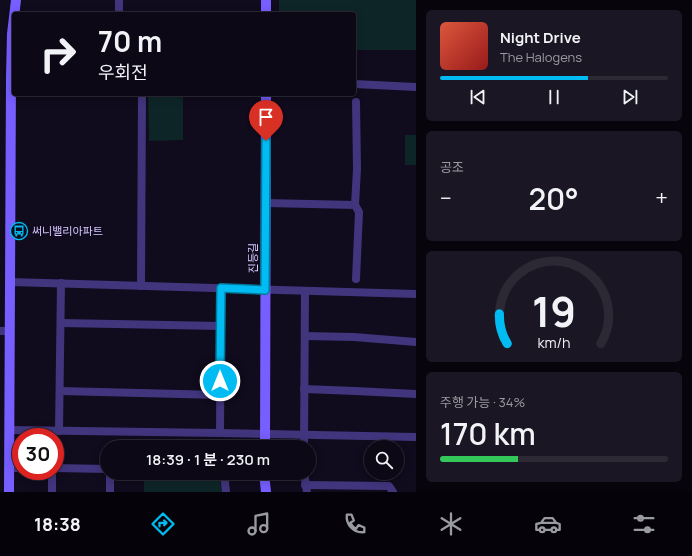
<!DOCTYPE html>
<html lang="ko">
<meta charset="utf-8">
<style>
body{margin:0;font-family:Manrope,"Noto Sans KR",sans-serif;background:#1a1623;color:#f1f3f6;height:100vh;display:flex;flex-direction:column;font-size:15px;white-space:nowrap}
*{box-sizing:border-box;margin:0}
p{font-size:13px;color:#9a9aa1}
.icon{flex:none;width:22px;height:22px;fill:none;stroke:currentColor;stroke-width:2;stroke-linecap:round;stroke-linejoin:round}
.map{position:relative;flex:1;overflow:hidden}
.side{display:flex;flex-direction:column;gap:10px;padding:10px;background:#07040c;width:276px}
.side>*{flex:none}
.banner{position:absolute;left:12px;top:12px;width:344px;height:84px;border-radius:4px;box-shadow:0 2px 10px #0003,0 0 0 1px #2c2935;background:#0c0816;color:#f1f3f6;overflow:hidden}
.tools{position:absolute;left:364px;top:440px;display:grid;gap:8px}
.tools a{display:grid;place-items:center;width:40px;height:40px;border-radius:50%;background:#0c0816;box-shadow:0 2px 10px #0003,0 0 0 1px #2c2935;font-size:20px}
.speed{position:absolute;left:12px;top:428px;display:flex;gap:8px;font-size:20px;font-weight:700;text-align:center}
.speed>*{display:grid;place-content:center;width:52px;height:52px;border-radius:50%;background:#0c0816;box-shadow:0 2px 10px #0003,0 0 0 1px #2c2935;line-height:1}
.speed .limit{border:6px solid #d22;background:#fff;color:#111}
.pin{position:absolute;display:grid;place-items:center;width:34px;height:34px;color:#fff;margin:-41px -17px;border-radius:50% 50% 50% 0;rotate:-45deg;box-shadow:0 0 4px #0007}
.pin .icon{rotate:45deg}
.me{position:absolute;width:44px;margin:-22px;rotate:0deg;stroke-linejoin:round;filter:drop-shadow(0 0 3px #0008)}
.turn{display:flex;align-items:center;gap:14px;height:84px;padding:0 20px;font-size:18px}
.turn .icon{width:52px;height:52px;stroke-width:2.5}
.turn b{display:block;font-size:28px;line-height:34px}
.big{font-size:30px;font-weight:600;line-height:1.1}
.side .card{flex:1;display:flex;flex-direction:column;justify-content:center;gap:6px;min-width:0;padding:0 14px;border-radius:6px;background:#1a1623}
.side .dial{align-items:center;gap:0}
.dial svg{height:104px;overflow:visible;fill:none;stroke:#2c2935;stroke-width:7;stroke-linecap:round;text-anchor:middle}
.dial text{fill:#f1f3f6;stroke:none}
.song{display:flex;align-items:center;gap:12px}
.cover{width:48px;height:48px;border-radius:6px;background:linear-gradient(135deg,hsl(10 70% 55%),hsl(0 70% 35%))}
.played{height:4px;border-radius:2px;background:linear-gradient(90deg,#00bcf2 65%,#2c2935 65%)}
.keys{display:flex;justify-content:space-around;direction:ltr}
.heat{display:flex;justify-content:space-between;align-items:center;font-size:22px;direction:ltr}
.charge{height:6px;border-radius:3px;background:linear-gradient(90deg,#34c759 34%,#2c2935 0)}
.trip{position:absolute;left:100px;top:440px;width:216px;height:40px;border-radius:20px;background:#0c0816;box-shadow:0 2px 10px #0003,0 0 0 1px #2c2935;font-weight:600;line-height:40px;text-align:center}
.dock{display:flex;height:64px;justify-content:space-around;align-items:center;background:#050309;color:#9a9aa1}
.dock .icon{width:28px;height:28px}
.dock .selected{color:#00bcf2}
.dock b{font-size:18px;color:#f1f3f6}
main{display:flex;flex:1;min-height:0}
.map>svg:first-child{display:block}
</style>
<main>
<div class="map">
<svg width="416" height="492" viewBox="0 0 416 492">
<rect width="100%" height="100%" fill="#100b1d"/>
<g fill="#0e2527">
<polygon points="279,0 416,0 416,50 354,50 354,14 279,14"/>
<polygon points="148,94 183,94 183,140 149,141"/>
<rect x="405" y="135" width="11" height="30"/>
<polygon points="147,473 216,475 220,480 222,492 144,492 144,476"/>
</g>
<g fill="none" stroke-linecap="round" stroke-linejoin="round">
<g stroke="#41357d" stroke-width="8">
<polyline points="119,14 119,0"/>
<polyline points="354,84 416,87"/>
<polyline points="266,203 355,205 359,212 356,279"/>
<polyline points="355,205 357,169 356,102"/>
<polyline points="11,282 416,294"/>
<polyline points="141,286 142,94"/>
<polyline points="61,323 221,326"/>
<polyline points="0,331 10,331"/>
<polyline points="305,336 354,337 416,342"/>
<polyline points="304,389 355,391 416,394"/>
<polyline points="60,391 220,395"/>
<polyline points="10,430 220,433 416,437"/>
<polyline points="59,431 61,283"/>
<polyline points="220,433 221,288"/>
<polyline points="304,447 305,291"/>
<polyline points="10,468 21,468"/>
<polyline points="55,468 107,469"/>
<polyline points="224,473 226,492"/>
<polyline points="304,473 307,492"/>
<polyline points="305,485 389,486 393,492"/>
<polyline points="52,492 52,471"/>
<polyline points="110,492 110,473"/>
</g>
<g stroke="#765eff" stroke-width="10">
<polyline points="266,14 266,0"/>
<polyline points="265,447 266,94"/>
<polyline points="264,473 266,492"/>
<polyline points="9,492 11,78 12,34 16,0"/>
</g>
</g>
<g fill="none" stroke-linecap="round" stroke-linejoin="round">
<g stroke="#007a9d" stroke-width="10">
<polyline id="route" points="220,381 221,288 265,290 266,141"/>
</g>
<use href="#route" stroke="#00bcf2" stroke-width="7"/>
</g>
<defs>
<g id="bus-ring" transform="scale(0.9)"><circle r="9.5" fill="#100b1d" stroke="#00bcf2" stroke-width="1.5"/><path d="M-5-6H5V4H4V6H2V4H-2V6H-4V4H-5ZM-3.5-4V0h7V-4ZM-3.5 1.2v1.5H-2V1.2ZM2 1.2v1.5H3.5V1.2Z" fill="#00bcf2"/></g>
</defs>
<g fill-rule="evenodd">
<use href="#bus-ring" x="19" y="231"/>
</g>
<g text-anchor="middle" stroke-width="4" stroke-linejoin="round" paint-order="stroke">
<g font-size="11" fill="#d5c7ff" stroke="#100b1d" text-anchor="start">
<text x="32" y="235">써니밸리아파트</text>
</g>
<g font-size="11" fill="#d5c7ff" stroke="#100b1d">
<text transform="translate(253 258) rotate(-90)" y="4">진등길</text>
</g>
</g>
</svg>
<div class="tools">
<a><svg class="icon" aria-label="search" viewBox="0 0 24 24"><circle cx="10" cy="10" r="6"/><path d="M15 15l6 6"/></svg></a>
</div>
<div class="speed"><div class="limit">30</div></div>
<div class="pin" style="left:266px;top:141px;background:#d93025"><svg class="icon" aria-label="arrive" viewBox="0 0 24 24"><path d="M6 21V4h12l-3 4 3 4H6"/></svg></div>
<svg class="me" style="left:220px;top:381px" viewBox="-20 -20 40 40"><circle r="17" fill="#00bcf2" stroke="#fff" stroke-width="3"/><path d="M0-11L8 9 0 5-8 9z" fill="#fff"/></svg>
<div class="trip">18:39 · 1 분 · 230 m</div>
<div class="banner">
<div class="turn"><svg class="icon" aria-label="right" viewBox="0 0 24 24"><path d="M7 20v-9h11M14 6l5 5-5 5"/></svg><div><b>70 m</b>우회전</div></div>
</div>
</div>
<section class="side">
<div class="card">
<div class="song"><i class="cover"></i><div><b>Night Drive</b><p>The Halogens</p></div></div>
<div class="played"></div>
<div class="keys"><svg class="icon" aria-label="previous" viewBox="0 0 24 24"><path d="M18 5L8 12l10 7zM5 5v14"/></svg><svg class="icon" aria-label="pause" viewBox="0 0 24 24"><path d="M8 5v14M16 5v14"/></svg><svg class="icon" aria-label="next" viewBox="0 0 24 24"><path d="M6 5l10 7-10 7zM19 5v14"/></svg></div>
</div>
<div class="card"><p>공조</p>
<div class="heat"><a>−</a><b class="big">20°</b><a>+</a></div>
</div>
<div class="card dial"><svg viewBox="0 0 100 80">
<path d="M14 69A42 42 0 1 1 86 69"/>
<path d="M14 69A42 42 0 0 1 8 46" stroke="#00bcf2"/>
<text x="50" y="56" font-size="32" font-weight="700">19</text>
<text x="50" y="72" font-size="11">km/h</text>
</svg></div>
<div class="card"><p>주행 가능 · 34%</p><b class="big">170 km</b><div class="charge"></div></div>
</section>
</main>
<nav class="dock">
<b>18:38</b>
<svg class="icon selected" aria-label="directions" viewBox="0 0 24 24"><path d="M12 3l9 9-9 9-9-9zM9 14v-3h6M13 9l2 2-2 2"/></svg>
<svg class="icon" aria-label="music" viewBox="0 0 24 24"><path d="M9 18V5l10-2v13"/><circle cx="6" cy="18" r="3"/><circle cx="16" cy="16" r="3"/></svg>
<svg class="icon" aria-label="phone" viewBox="0 0 24 24"><path d="M5 4h4l2 5-3 2q2 4 5 5l2-3 5 2v4C11 20 4 13 5 4z"/></svg>
<svg class="icon" aria-label="climate" viewBox="0 0 24 24"><path d="M12 3v18M4 7l16 10M4 17L20 7"/></svg>
<svg class="icon" aria-label="car" viewBox="0 0 24 24"><path d="M5 17H2v-5l4-1 3-4h7l3 4 3 1v5h-3M9 17h6M6 11h13"/><circle cx="7" cy="17" r="2"/><circle cx="17" cy="17" r="2"/></svg>
<svg class="icon" aria-label="filters" viewBox="0 0 24 24"><path d="M4 7h16M4 17h16"/><circle cx="9" cy="7" r="2"/><circle cx="15" cy="17" r="2"/></svg>
</nav>
